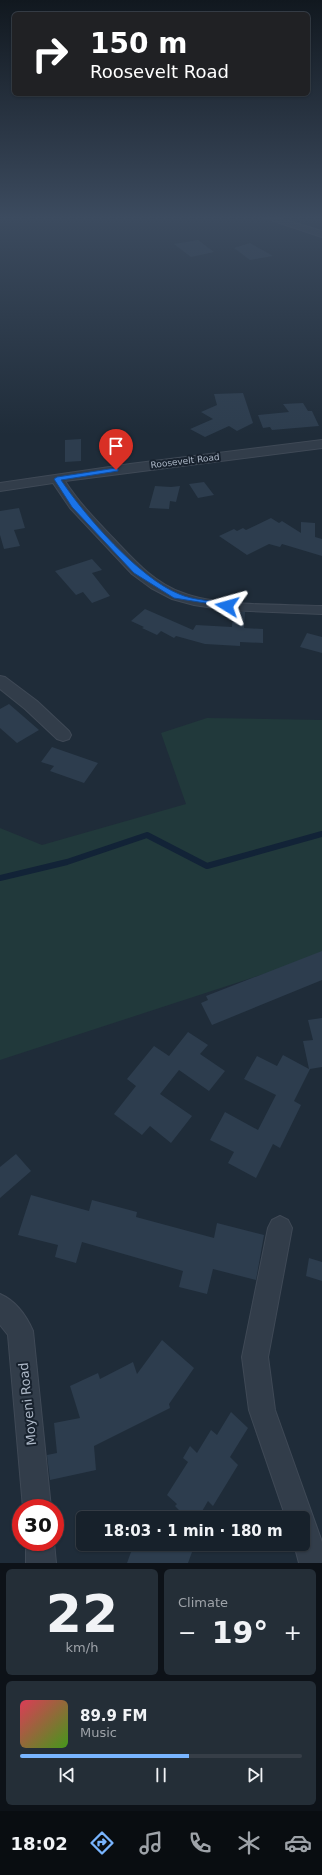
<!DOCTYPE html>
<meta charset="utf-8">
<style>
body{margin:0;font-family:"DejaVu Sans",sans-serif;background:#242e37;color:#f1f3f6;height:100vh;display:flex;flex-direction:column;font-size:15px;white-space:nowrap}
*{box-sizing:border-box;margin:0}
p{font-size:13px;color:#9ea3a9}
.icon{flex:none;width:22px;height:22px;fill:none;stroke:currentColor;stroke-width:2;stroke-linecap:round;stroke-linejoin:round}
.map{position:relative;height:1563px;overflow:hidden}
.side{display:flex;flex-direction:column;gap:6px;padding:6px;background:#0d1218;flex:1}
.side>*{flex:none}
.guide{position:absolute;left:12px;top:12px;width:298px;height:84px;border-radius:6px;box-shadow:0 1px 3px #0004,0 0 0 1px #363e47;background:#202124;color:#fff;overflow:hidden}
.speed{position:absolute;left:12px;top:1499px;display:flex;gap:8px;font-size:20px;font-weight:700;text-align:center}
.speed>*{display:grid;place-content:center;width:52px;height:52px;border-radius:50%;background:#17212b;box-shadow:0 1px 3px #0004,0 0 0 1px #363e47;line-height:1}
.speed .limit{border:6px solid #d22;background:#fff;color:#111}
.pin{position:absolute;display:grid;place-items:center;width:34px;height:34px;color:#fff;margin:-41px -17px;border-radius:50% 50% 50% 0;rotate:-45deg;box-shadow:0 0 4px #0007}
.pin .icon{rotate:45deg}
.me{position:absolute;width:44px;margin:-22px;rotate:278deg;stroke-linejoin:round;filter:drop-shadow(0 0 3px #0008)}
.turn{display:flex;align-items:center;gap:14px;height:84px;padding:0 12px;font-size:18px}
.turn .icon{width:52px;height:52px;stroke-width:2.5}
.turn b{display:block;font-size:28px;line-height:34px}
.big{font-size:30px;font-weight:800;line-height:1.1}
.side .card{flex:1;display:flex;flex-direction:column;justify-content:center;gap:6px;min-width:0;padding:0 14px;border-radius:6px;background:#242e37}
.side .dial{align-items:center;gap:0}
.dial b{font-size:52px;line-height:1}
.song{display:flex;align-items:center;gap:12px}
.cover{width:48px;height:48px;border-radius:6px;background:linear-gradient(135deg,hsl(350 70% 55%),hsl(100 70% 35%))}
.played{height:4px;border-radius:2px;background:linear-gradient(90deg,#79b5ff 60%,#363e47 60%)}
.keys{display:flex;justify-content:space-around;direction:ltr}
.heat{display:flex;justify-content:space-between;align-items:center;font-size:22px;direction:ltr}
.side .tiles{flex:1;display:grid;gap:6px;grid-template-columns:1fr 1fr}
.card:last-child{grid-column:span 2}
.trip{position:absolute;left:76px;top:1511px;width:234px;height:40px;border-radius:6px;background:#17212b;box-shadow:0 1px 3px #0004,0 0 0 1px #363e47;font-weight:800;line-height:40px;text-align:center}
.menu{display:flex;height:64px;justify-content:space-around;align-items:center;background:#090d11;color:#9ea3a9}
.menu .icon{width:28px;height:28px}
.menu .selected{color:#79b5ff}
.menu b{font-size:18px;color:#f1f3f6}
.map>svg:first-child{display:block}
</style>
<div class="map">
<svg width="322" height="1563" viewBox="0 0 322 1563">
<rect width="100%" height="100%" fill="#1f2c39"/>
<polygon fill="#21393b" points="207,718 322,720 322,955 0,1060 0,828 42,845 186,804 161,733"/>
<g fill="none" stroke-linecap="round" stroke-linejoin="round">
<polyline stroke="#122337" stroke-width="6" points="0,878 67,862 147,835 207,866 322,834"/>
</g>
<g fill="#2d3d4e">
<polygon points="198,240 214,252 191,257 174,244"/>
<polygon points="250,243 273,256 250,260 234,248"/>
<polygon points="243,393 253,423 237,431 229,426 205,437 190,429 213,419 201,412 217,405 214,394"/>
<polygon points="303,403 308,411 312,411 319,426 272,430 270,427 263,428 258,415 289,412 283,404"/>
<polygon points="81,439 81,461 65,462 65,440"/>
<polygon points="204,482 214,495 198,498 189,484"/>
<polygon points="155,486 171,487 180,486 176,502 170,501 169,509 149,508"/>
<polygon points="19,508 25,528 14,530 20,546 4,549 0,535 0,511"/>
<polygon points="271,518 279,523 282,521 301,533 301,522 315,523 315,537 322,539 322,556 282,544 280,547 269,544 247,555 219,536 234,529 237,531 243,528 246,530"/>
<polygon points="92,559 102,570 92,573 110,596 92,603 83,592 76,595 55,571"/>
<polygon points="145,609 193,630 196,625 232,627 233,612 245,612 244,628 263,629 263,643 240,642 240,646 205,644 176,636 174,638 161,631 157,635 142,628 144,627 131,621"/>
<polygon points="307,633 322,637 322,653 300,647"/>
<polygon points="9,704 39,730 17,743 0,728 0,709"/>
<polygon points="52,747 98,763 84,783 50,771 54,766 41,762"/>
<polygon points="322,951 322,980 212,1025 201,1003 208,1000 206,996"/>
<polygon points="322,1018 322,1067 310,1069 294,1101 301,1105 280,1148 273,1144 256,1178 228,1163 234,1152 210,1140 225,1112 258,1130 276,1095 244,1079 257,1056 277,1066 283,1055 309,1069 303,1041 313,1040 308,1020"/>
<polygon points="188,1032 208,1045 200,1054 225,1071 209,1091 179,1070 160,1094 192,1116 171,1143 150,1126 142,1135 114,1114 136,1086 127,1079 154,1046 169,1056"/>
<polygon points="16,1154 31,1171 0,1198 0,1167"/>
<polygon points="31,1195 89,1211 92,1200 137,1212 136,1217 214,1238 217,1223 264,1235 256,1280 213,1269 207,1294 179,1287 183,1271 82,1242 76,1263 55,1257 58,1245 18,1235"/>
<polygon points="309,1258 322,1262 322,1281 306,1276"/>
<polygon points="162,1340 194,1368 169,1404 170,1408 94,1446 96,1470 50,1480 47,1455 57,1453 54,1423 80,1418 70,1386 98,1373 100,1379 133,1362 137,1374"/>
<polygon points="231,1412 248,1428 230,1457 238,1465 213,1506 208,1501 198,1518 187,1518 175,1506 177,1504 167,1495 188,1462 183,1458 190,1446 197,1453 211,1430 217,1435"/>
<polygon points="134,1544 195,1544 188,1563 127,1563"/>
</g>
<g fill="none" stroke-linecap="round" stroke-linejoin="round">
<g stroke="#3f4956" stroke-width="2">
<g id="street">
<polygon points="259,216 271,216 322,231 322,237"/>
<path d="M322 440V448L65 481C79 503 96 520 114 539 134 560 154 583 183 593 219 607 282 604 322 606V614L227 610 194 605 172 599 151 588 132 574 70 508 53 483 0 491V483L130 464Z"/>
<polygon points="0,676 5,677 37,701 69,731 71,735 69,739 63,741 57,739 25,709 0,689"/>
<polygon points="280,1216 288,1220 292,1228 268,1357 275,1410 322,1542 322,1563 299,1563 294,1544 303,1544 303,1518 286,1518 249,1410 242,1357 268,1228 272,1220"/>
<path d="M0 1294C16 1301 26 1315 33 1331L51 1508H23L8 1335 0 1325Z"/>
<polygon points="26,1542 54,1542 56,1563 26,1563"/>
</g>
</g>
<use href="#street" fill="#323d4a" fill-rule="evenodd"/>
</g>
<linearGradient id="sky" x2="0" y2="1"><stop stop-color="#11181f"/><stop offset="0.5" stop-color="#3c4b5f"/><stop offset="1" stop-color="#3c4b5f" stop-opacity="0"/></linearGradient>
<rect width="322" height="435" fill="url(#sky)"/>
<path fill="#1a73e8" stroke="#114b97" d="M116 468 118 469V471L61 480C85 516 139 578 179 594 192 600 213 601 227 603L231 606 230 607 174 598 134 573 72 507 54 479 57 477Z"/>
<g text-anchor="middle" stroke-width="4" stroke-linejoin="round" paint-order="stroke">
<g font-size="9" fill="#adb8c7" stroke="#18222e">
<text transform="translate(185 461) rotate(-7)" y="3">Roosevelt Road</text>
</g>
<g font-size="13" fill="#adb8c7" stroke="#18222e">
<text transform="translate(27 1404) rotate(-96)" y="5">Moyeni Road</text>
</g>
</g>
</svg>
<div class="speed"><div class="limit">30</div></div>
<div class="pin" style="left:116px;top:470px;background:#d93025"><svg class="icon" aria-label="arrive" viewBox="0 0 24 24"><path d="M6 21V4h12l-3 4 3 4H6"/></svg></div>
<svg class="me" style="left:227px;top:606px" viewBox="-20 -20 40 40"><path d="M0-17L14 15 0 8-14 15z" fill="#1a73e8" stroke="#fff" stroke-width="4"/></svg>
<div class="trip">18:03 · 1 min · 180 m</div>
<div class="guide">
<div class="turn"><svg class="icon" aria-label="right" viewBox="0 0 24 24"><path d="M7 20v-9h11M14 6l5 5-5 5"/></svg><div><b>150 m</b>Roosevelt Road</div></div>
</div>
</div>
<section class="side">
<div class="tiles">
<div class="card dial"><b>22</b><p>km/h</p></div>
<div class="card"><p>Climate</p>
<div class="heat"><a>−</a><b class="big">19°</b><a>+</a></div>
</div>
<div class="card">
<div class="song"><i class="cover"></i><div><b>89.9 FM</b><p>Music</p></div></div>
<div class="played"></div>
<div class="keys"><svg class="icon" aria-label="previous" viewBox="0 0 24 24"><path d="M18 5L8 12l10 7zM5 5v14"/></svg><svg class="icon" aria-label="pause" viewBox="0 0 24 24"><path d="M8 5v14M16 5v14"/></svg><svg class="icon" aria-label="next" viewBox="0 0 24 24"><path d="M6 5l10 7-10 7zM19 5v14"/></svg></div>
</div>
</div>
</section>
<nav class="menu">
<b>18:02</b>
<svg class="icon selected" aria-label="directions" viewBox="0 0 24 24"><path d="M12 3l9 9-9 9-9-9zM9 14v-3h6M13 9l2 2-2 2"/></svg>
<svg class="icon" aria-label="music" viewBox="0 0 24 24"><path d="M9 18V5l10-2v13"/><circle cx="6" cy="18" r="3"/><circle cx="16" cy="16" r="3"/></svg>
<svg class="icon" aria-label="phone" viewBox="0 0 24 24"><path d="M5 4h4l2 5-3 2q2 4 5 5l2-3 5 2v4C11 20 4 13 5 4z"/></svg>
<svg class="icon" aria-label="climate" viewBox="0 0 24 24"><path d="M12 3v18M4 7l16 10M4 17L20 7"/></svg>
<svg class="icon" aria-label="car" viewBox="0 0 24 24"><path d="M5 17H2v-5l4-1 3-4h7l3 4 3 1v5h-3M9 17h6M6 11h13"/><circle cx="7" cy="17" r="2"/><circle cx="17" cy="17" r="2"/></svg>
</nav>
